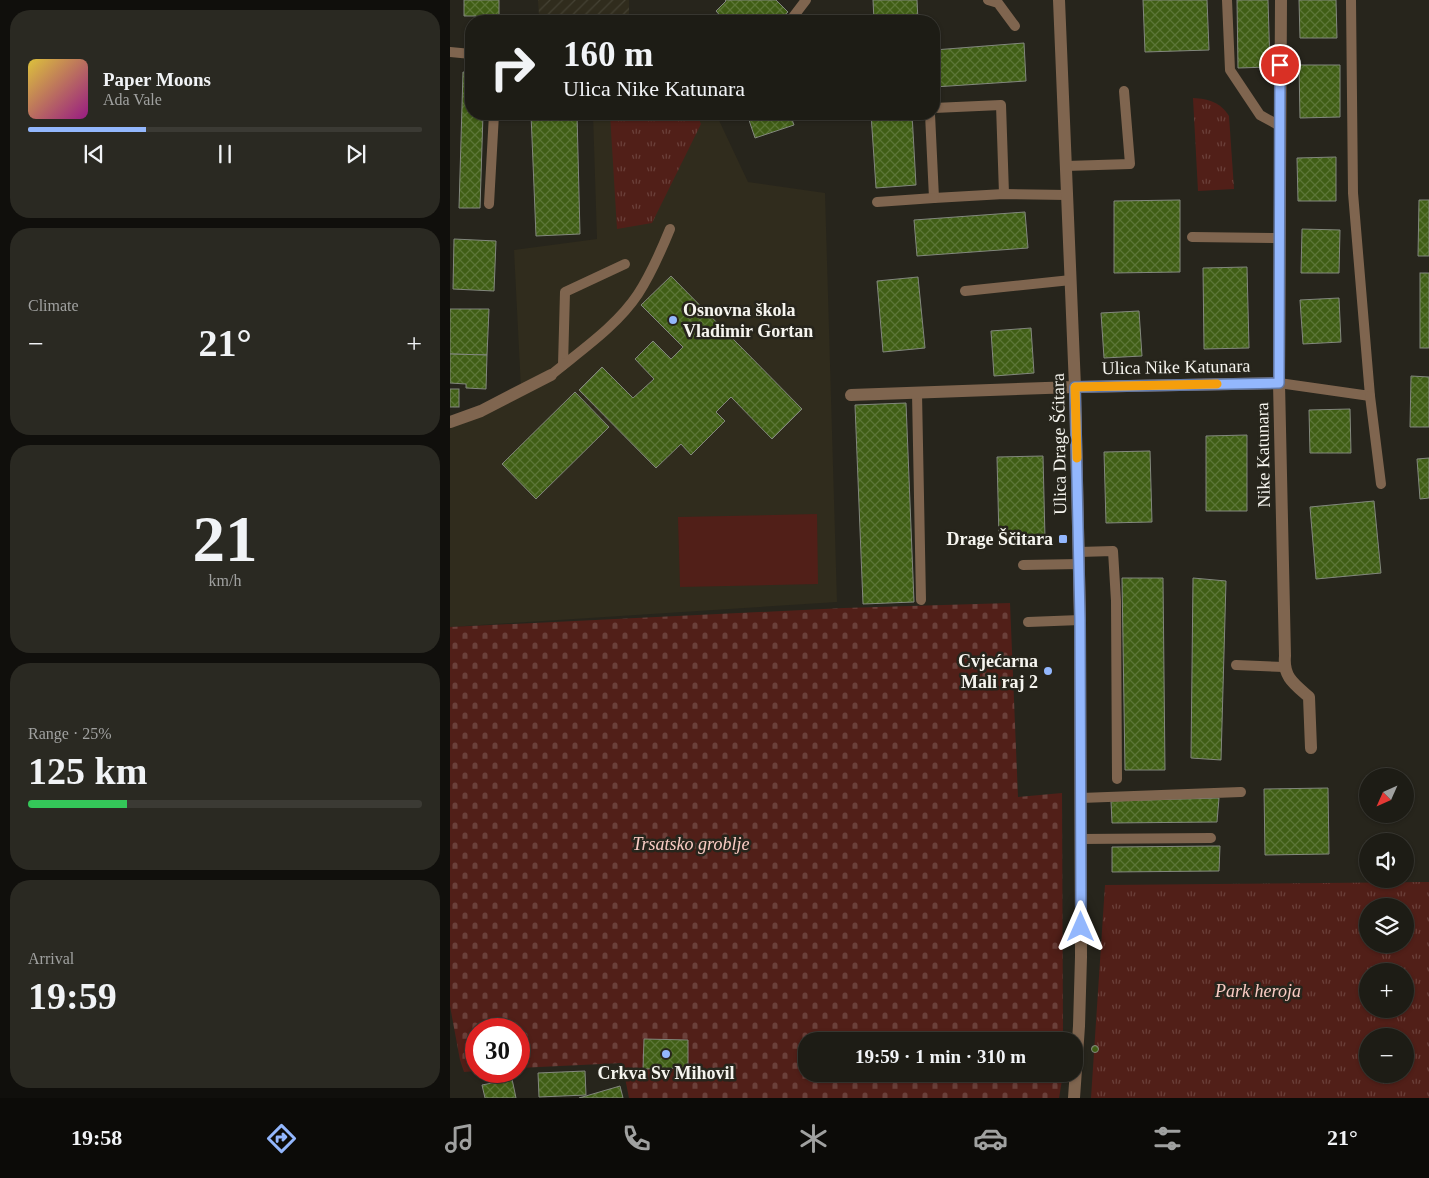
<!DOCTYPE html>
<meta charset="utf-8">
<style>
body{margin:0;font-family:Georgia,serif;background:#2a2922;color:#f1f3f6;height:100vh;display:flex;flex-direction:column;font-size:19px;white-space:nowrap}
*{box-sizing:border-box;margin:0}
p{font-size:16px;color:#a0a1a0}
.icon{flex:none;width:28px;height:28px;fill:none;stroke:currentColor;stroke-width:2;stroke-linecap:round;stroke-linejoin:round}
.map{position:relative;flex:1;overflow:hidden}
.details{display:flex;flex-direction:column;gap:10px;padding:10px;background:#100f0c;width:450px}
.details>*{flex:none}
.guide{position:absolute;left:15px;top:15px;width:475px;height:105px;border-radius:20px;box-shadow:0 1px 4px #0004,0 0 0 1px #3b3a34;background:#1d1c15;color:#f1f3f6;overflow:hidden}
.needle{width:32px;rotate:225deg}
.tools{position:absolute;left:909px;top:768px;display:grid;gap:10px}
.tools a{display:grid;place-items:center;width:55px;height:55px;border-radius:50%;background:#1d1c15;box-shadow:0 1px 4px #0004,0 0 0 1px #3b3a34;font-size:25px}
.speed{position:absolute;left:15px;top:1018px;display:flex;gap:10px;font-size:25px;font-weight:700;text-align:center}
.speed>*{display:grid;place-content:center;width:65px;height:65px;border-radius:50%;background:#1d1c15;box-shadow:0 1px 4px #0004,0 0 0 1px #3b3a34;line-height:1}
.speed .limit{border:8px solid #d22;background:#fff;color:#111}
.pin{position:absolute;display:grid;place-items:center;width:42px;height:42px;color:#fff;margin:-21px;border:2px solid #fff;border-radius:50%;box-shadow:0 1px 5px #0007}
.me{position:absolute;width:55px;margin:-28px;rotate:0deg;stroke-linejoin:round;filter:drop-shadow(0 0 4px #0008)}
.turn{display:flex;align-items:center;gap:18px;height:105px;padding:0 15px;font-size:22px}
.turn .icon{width:65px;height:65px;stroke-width:2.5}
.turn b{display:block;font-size:35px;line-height:42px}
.big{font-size:38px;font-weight:800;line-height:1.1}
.details .card{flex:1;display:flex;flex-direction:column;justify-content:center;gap:8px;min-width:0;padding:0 18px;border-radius:20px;background:#2a2922}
.details .dial{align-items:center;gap:0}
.dial b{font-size:65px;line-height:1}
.song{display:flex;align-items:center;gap:15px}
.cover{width:60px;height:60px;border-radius:8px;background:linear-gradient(135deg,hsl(50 70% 55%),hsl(310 70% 35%))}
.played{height:5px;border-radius:2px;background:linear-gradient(90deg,#93b7fd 30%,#3b3a34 30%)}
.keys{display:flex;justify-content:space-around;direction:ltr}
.heat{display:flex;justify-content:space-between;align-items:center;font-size:28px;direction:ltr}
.charge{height:8px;border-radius:4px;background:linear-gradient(90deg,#34c759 25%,#3b3a34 0)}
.trip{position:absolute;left:348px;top:1032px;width:285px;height:50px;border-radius:20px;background:#1d1c15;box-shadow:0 1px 4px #0004,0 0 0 1px #3b3a34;font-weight:800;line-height:50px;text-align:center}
.menu{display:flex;height:80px;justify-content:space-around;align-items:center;background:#0c0b08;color:#a0a1a0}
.menu .icon{width:35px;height:35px}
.menu .on{color:#93b7fd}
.menu b{font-size:22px;color:#f1f3f6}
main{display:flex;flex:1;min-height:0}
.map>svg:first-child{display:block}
</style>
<main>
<section class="details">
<div class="card">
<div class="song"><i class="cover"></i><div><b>Paper Moons</b><p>Ada Vale</p></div></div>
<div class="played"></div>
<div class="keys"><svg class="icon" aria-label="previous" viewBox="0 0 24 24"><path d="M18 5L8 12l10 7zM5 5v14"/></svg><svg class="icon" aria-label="pause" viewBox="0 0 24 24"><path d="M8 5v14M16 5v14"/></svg><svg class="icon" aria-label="next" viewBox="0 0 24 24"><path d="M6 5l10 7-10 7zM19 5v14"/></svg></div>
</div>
<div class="card"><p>Climate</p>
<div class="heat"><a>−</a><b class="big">21°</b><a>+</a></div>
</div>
<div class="card dial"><b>21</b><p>km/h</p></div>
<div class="card"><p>Range · 25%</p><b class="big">125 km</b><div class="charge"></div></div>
<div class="card"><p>Arrival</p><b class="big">19:59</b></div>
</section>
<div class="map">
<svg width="979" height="1098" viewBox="0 0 979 1098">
<defs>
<pattern id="industrial-furrows" width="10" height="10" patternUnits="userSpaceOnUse" patternTransform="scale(1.25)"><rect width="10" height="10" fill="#302c1d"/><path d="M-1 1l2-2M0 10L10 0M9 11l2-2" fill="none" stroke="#444133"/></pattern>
<pattern id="cemetery-stones" width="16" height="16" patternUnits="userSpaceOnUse" patternTransform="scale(1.25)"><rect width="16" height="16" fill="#511f18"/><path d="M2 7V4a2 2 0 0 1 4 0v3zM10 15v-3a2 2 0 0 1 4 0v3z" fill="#6b403a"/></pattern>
<pattern id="park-tufts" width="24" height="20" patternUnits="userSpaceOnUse" patternTransform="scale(1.25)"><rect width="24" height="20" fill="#511f18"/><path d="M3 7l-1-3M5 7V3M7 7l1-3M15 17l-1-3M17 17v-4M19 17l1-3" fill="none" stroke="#6b403a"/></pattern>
<pattern id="building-cross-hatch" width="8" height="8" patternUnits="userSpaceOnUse" patternTransform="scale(1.25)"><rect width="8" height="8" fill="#405e15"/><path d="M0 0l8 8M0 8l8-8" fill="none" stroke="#5c7637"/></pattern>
</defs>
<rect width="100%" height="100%" fill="#27251c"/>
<polygon fill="#302c1d" points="143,114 266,114 298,182 375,193 387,602 0,627 0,427 71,389 64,250 147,239"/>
<polygon fill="url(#industrial-furrows)" points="88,0 179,0 179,15 89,15"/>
<polygon fill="url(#cemetery-stones)" points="560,603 568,797 612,793 613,1041 356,1041 356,1074 613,1074 609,1098 179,1098 172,1063 69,1068 69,1029 26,1029 26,1071 14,1072 10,1060 0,1006 0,627 394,608"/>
<g fill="url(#park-tufts)" fill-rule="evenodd">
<path d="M743 98C759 99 770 102 779 116L784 189 748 191Z"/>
<polygon points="160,114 247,114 251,124 202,223 167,229"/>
<path d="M979 882V1098H641L655 885ZM918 906H955V944H918ZM918 971H955V1009H918ZM918 1036H955V1074H918Z"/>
</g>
<polygon fill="#511f18" points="367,514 368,584 230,587 228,517"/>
<g fill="url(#building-cross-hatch)" stroke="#82877d">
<polygon points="14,0 49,0 49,19 27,19 26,16 14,16"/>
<polygon points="275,0 326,0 338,12 328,21 275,21 266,11 276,1"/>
<polygon points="423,0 467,0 468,21 424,21"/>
<polygon points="693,0 757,0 759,50 695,52"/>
<polygon points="787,0 818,0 820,67 788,68"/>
<polygon points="849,0 886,0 887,38 850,38"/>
<polygon points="574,43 576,81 484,87 484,50"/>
<polygon points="849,65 890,65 890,117 850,118"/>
<polygon points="13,72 21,73 21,114 33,114 30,208 9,208"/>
<polygon points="81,114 127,114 130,234 86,236"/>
<polygon points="297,114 340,114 344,125 305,138"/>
<polygon points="421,114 462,114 466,185 426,188"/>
<polygon points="886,157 886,201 848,201 847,158"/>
<polygon points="730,200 730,272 664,273 664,201"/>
<polygon points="969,200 979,200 979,256 968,256"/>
<polygon points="575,212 578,248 467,256 464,220"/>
<polygon points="852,229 890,230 889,273 851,273"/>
<polygon points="4,239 46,241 44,291 3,289"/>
<polygon points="797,267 799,348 754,349 753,268"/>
<rect x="970" y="273" width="9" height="75"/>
<polygon points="221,276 352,409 322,439 281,397 266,412 275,421 241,455 231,444 206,468 129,390 152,367 183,398 204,379 185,359 203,341 221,359 233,347 191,305"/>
<polygon points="468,277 475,348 433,352 427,281"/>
<polygon points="889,298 891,342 853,344 850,300"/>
<polygon points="0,309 39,309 37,355 0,354"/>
<polygon points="689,311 692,356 654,358 651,313"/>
<polygon points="581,328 584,373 544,376 541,331"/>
<polygon points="0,354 37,355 36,389 16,388 16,384 0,383"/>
<polygon points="961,376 979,377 979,427 960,427"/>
<rect x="0" y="389" width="9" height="18"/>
<polygon points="125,392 159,427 86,499 52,464"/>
<polygon points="456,403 464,602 413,604 405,405"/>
<polygon points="900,409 901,453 860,453 859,410"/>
<polygon points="797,435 797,511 756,511 756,436"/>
<polygon points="700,451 702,522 656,523 654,452"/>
<polygon points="593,456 595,538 549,539 547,457"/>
<polygon points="979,458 979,498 970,499 967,459"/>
<polygon points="924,501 931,573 866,579 860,507"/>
<polygon points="672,578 713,578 715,770 675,770"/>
<polygon points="743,578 776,581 771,760 741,758"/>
<polygon points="878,788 879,854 815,855 814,789"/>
<polygon points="769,798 767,822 662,823 661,801"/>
<polygon points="770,846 769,871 662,872 662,847"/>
<polygon points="194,1039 238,1040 238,1068 193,1069"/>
<circle cx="645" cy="1049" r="3.5"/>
<polygon points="135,1071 136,1095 89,1097 88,1073"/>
<polygon points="62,1079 66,1098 35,1098 32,1085"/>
<polygon points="170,1086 173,1098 129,1098"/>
</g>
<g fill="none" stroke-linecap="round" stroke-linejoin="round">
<g stroke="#7f654f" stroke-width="10">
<polyline points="538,0 548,3 565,26"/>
<polyline points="777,0 780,70 810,115 830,126"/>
<polyline points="340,21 356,0"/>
<polyline points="0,52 21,54"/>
<polyline points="484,108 551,105 554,194"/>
<polyline points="480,114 484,198 554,194 617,195"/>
<polyline points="616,166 680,164 674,91"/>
<polyline points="427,202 484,198"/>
<polyline points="39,204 44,114"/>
<polyline points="742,237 829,238"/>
<polyline points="515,291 621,280"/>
<polyline points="113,365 115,292 175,264"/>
<path d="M101 375C130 351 167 326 188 294 201 274 211 251 220 229"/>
<polyline points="829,383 920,396 903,193 901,0"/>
<polyline points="467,393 471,600"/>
<polyline points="920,396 931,484"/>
<polyline points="629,552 663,551 666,601 667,779"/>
<polyline points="573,565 629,564"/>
<polyline points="578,622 630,620"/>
<polyline points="786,665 834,667"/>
<polyline points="631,798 791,792"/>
<polyline points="631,839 761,838"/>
</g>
<g stroke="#7f654f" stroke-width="12">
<polyline points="609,0 625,387 630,620 631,957 629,1026 624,1098"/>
<path d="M831 0 829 383 835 656C833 677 844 684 859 697L861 748"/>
<polyline points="401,395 625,387 829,383"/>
<polyline points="0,422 31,411 101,375"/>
</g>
</g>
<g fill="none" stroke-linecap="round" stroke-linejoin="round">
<g stroke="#6077a4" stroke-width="12">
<polyline id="route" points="631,927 630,620 625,387 829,383 830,65"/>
</g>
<use href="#route" stroke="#93b7fd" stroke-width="9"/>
<polyline stroke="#f59e0b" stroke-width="9" points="627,458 625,387 767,384"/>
</g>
<g fill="#93b7fd" stroke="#27251c" stroke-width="2">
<circle cx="223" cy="320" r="5"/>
<rect x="608" y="534" width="10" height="10" rx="2.5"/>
<circle cx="598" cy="671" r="5"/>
<circle cx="216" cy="1054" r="5"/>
</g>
<g text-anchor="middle" stroke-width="5" stroke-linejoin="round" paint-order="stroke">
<g font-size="18" font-weight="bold" fill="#f6f5ef" stroke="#27251c" text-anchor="end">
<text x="233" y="316" text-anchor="start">Osnovna škola<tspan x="233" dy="21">Vladimir Gortan</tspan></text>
<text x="603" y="545">Drage Ščitara</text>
<text x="588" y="667">Cvjećarna<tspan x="588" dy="21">Mali raj 2</tspan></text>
<text x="216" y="1079" text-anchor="middle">Crkva Sv Mihovil</text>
</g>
<g font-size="18" fill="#f6f5ef" stroke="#27251c">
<text transform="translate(726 367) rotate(-1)" y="6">Ulica Nike Katunara</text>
<text transform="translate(609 444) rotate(-91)" y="6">Ulica Drage Šćitara</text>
<text transform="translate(813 455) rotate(-91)" y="6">Nike Katunara</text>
</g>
<g font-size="18" font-style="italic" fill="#faccc4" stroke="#27251c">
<text x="241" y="850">Trsatsko groblje</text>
<text x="808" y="997">Park heroja</text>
</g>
</g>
</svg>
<div class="tools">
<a><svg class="needle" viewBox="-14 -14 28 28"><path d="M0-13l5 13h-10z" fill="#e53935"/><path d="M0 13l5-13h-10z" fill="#a0a1a0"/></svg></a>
<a><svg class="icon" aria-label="sound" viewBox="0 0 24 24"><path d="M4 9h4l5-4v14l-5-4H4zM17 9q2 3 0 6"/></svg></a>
<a><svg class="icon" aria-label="layers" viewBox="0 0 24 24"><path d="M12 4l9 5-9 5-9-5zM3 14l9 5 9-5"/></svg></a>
<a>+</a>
<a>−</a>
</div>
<div class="speed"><div class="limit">30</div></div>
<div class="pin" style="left:830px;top:65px;background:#d93025"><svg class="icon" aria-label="arrive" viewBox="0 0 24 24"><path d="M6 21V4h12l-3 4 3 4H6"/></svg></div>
<svg class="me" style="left:631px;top:927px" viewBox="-20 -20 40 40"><path d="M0-17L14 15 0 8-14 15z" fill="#93b7fd" stroke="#fff" stroke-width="4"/></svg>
<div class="trip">19:59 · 1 min · 310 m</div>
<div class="guide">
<div class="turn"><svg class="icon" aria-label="right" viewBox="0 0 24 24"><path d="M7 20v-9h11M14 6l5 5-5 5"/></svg><div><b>160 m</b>Ulica Nike Katunara</div></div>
</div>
</div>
</main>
<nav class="menu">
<b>19:58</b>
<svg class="icon on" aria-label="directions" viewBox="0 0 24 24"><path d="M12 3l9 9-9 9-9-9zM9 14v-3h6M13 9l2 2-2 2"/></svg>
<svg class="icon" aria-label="music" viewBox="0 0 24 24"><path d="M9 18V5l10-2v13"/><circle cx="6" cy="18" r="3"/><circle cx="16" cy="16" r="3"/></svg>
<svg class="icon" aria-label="phone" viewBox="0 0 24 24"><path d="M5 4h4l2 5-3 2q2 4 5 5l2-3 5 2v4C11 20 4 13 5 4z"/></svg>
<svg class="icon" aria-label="climate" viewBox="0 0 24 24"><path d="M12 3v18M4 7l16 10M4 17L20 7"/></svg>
<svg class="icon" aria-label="car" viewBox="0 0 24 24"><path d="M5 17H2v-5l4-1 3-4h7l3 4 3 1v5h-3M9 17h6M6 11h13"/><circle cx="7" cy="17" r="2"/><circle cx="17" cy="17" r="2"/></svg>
<svg class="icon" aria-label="filters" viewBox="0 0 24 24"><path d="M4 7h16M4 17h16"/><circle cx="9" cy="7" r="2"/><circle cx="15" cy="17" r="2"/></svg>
<b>21°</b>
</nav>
